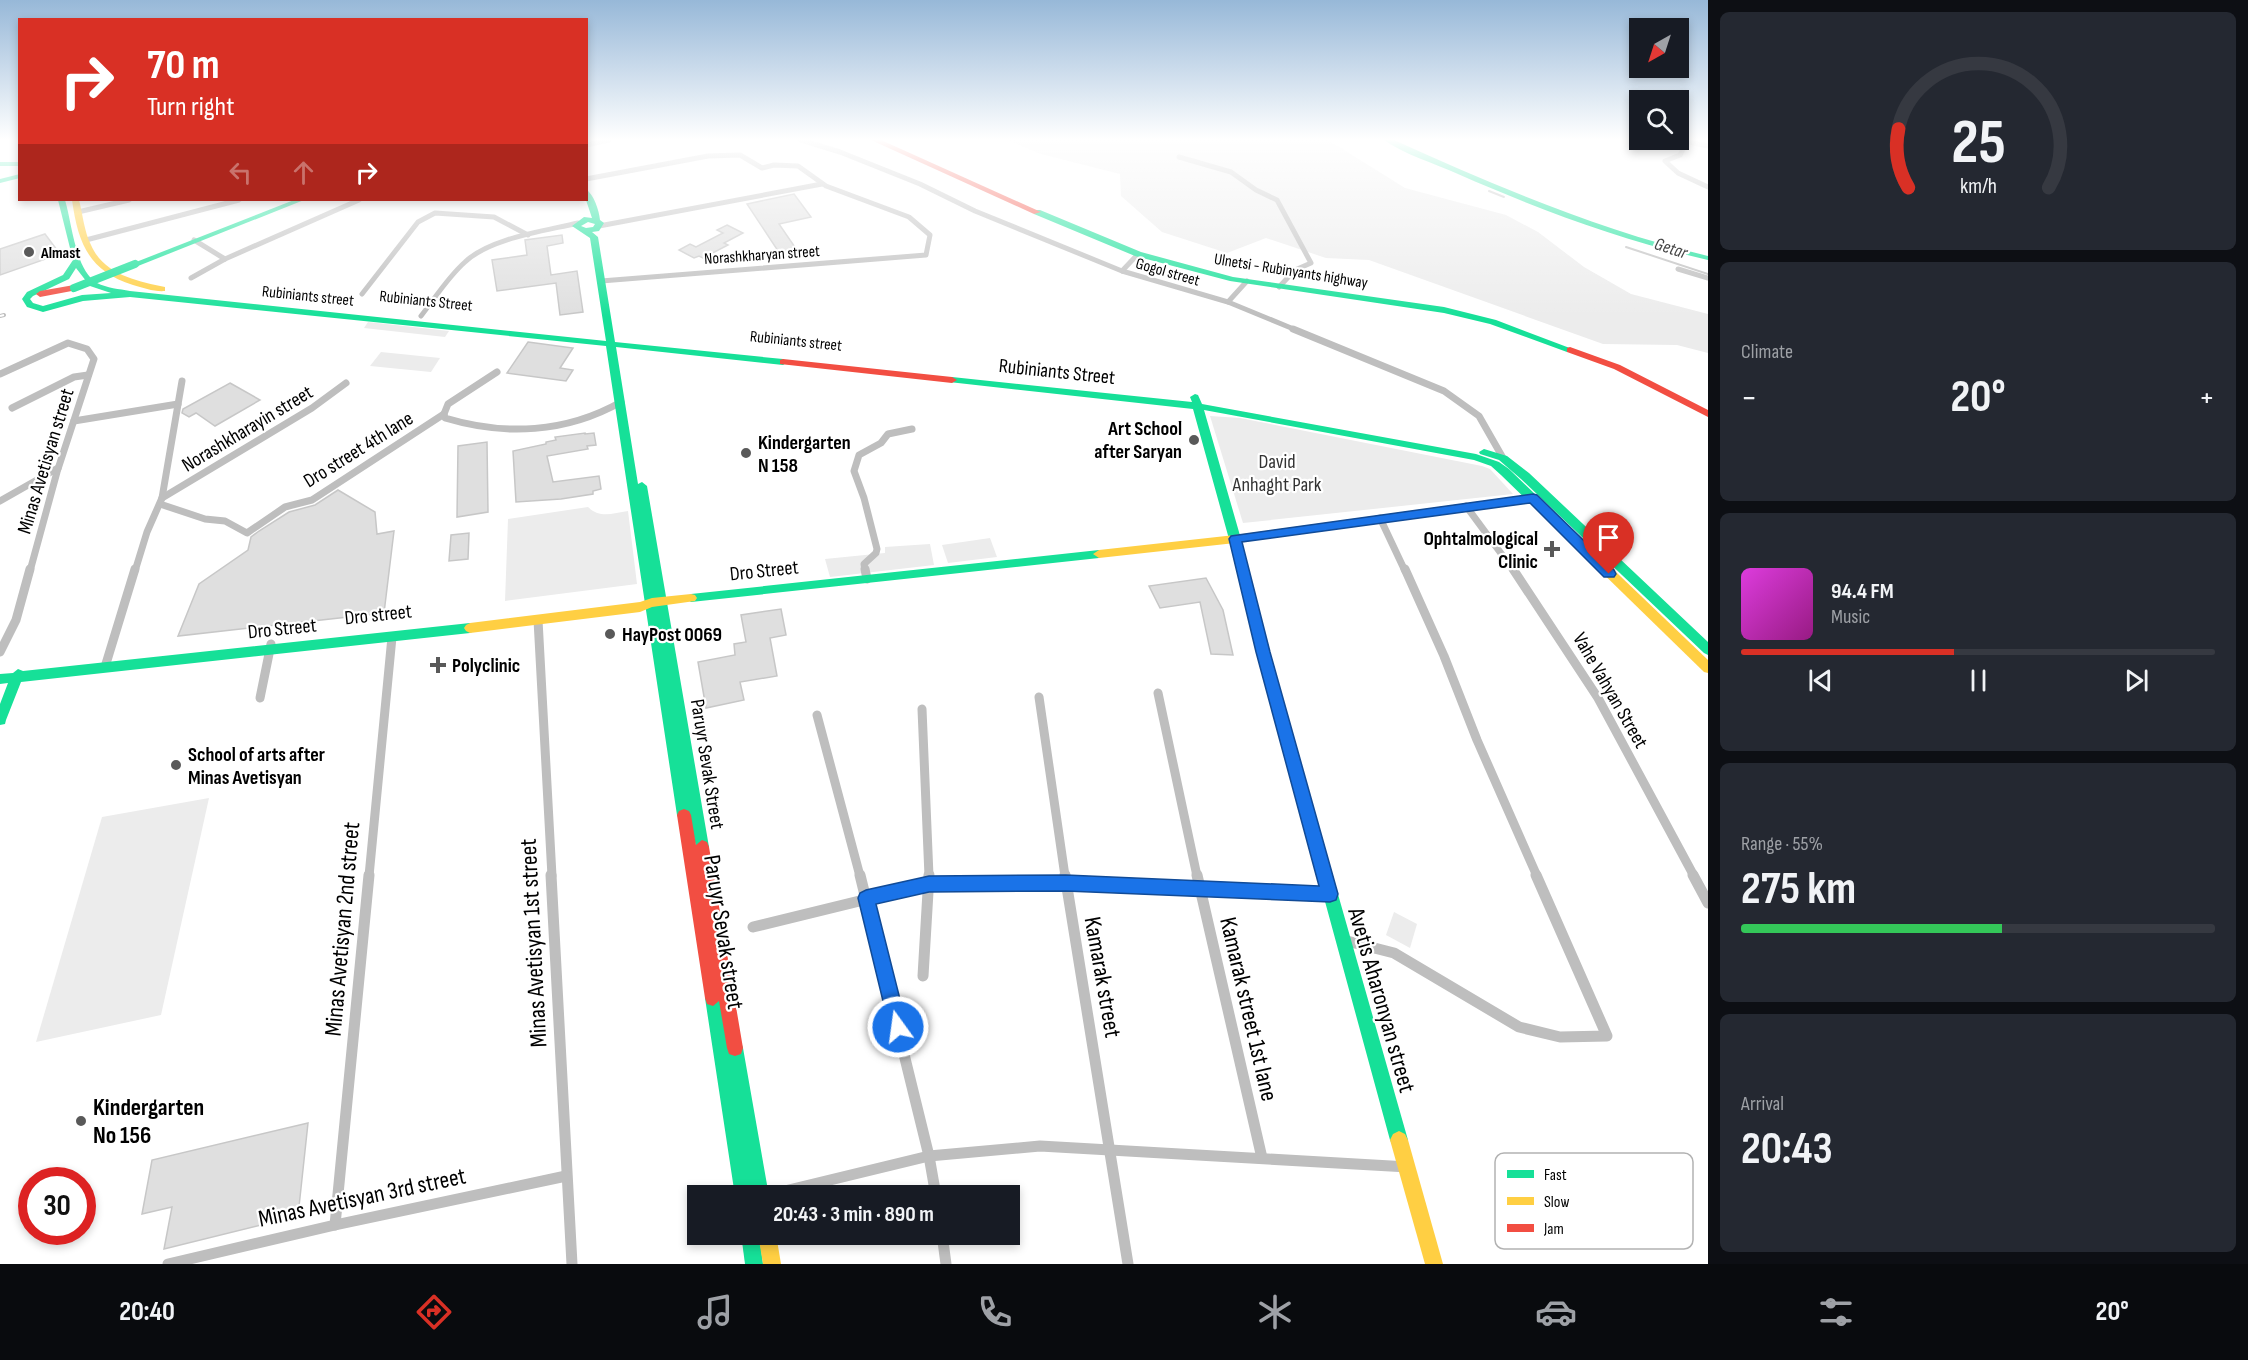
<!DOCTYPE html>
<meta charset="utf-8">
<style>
body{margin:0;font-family:"Sofia Sans Condensed",sans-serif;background:#242831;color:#f1f3f6;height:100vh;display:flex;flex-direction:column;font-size:22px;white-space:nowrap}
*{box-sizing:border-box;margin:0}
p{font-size:20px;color:#9ea1a6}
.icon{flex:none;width:33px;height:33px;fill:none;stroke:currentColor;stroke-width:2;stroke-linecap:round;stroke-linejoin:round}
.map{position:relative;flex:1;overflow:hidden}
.sheet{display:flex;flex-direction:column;gap:12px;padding:12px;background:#0d0f14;width:540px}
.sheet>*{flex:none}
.hud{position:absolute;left:18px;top:18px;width:570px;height:183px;border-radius:0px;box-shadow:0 3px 9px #0003;background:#d93025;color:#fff;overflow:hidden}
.needle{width:39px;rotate:219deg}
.buttons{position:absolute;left:1629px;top:18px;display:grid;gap:12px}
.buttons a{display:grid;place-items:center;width:60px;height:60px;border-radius:0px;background:#171b24;box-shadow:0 3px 9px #0003;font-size:30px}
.speed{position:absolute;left:18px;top:1167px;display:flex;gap:12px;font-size:30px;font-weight:700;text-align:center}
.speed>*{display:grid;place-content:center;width:78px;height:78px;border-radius:50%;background:#171b24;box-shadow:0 3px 9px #0003;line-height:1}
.speed .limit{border:9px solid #d22;background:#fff;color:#111}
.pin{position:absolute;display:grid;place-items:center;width:51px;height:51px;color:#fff;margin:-62px -26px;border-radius:50% 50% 50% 0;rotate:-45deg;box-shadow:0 0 6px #0007}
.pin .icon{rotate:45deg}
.me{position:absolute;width:66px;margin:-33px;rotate:346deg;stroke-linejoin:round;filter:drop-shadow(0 0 4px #0008)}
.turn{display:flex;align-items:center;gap:21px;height:126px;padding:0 30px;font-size:27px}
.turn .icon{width:78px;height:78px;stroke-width:2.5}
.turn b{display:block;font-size:42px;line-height:51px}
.lanes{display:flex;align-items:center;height:57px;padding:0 30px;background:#0003;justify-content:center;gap:30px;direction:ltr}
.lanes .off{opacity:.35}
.big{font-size:45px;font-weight:700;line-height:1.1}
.sheet .tile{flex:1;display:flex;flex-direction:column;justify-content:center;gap:9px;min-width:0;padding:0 21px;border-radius:9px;background:#242831}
.sheet .dial{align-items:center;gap:0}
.dial svg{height:156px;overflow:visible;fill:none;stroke:#363941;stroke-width:7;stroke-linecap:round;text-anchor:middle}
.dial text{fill:#f1f3f6;stroke:none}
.song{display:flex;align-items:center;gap:18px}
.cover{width:72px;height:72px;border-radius:9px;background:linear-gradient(135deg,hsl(300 70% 55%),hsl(310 70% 35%))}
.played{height:6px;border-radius:3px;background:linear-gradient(90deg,#d93025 45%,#363941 45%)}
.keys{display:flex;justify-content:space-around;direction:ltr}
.heat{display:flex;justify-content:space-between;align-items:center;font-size:33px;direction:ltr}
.charge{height:9px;border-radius:4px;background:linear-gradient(90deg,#34c759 55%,#363941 0)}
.trip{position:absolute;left:687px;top:1185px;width:333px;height:60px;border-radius:0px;background:#171b24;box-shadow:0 3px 9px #0003;font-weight:700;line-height:60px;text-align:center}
.dock{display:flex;height:96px;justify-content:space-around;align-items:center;background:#090b0e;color:#9ea1a6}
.dock .icon{width:42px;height:42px}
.dock .active{color:#d93025}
.dock b{font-size:27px;color:#f1f3f6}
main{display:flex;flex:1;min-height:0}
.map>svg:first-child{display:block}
</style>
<main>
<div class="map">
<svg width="1708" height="1264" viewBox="0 0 1708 1264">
<rect width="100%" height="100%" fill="#fff"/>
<g fill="#ececec">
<polygon points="1007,140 1328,140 1405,188 1506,215 1538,232 1584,267 1631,294 1708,314 1708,353 1677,345 1603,344 1369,260 1326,258 1266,238 1227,253 1162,232 1121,196 1120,174 1041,154"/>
<polygon points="368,322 449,331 445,337 364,328"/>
<polygon points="381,352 440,358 431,372 370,366"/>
<polygon points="1210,416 1240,418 1482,466 1490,469 1513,494 1243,523"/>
<path d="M588 507C600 519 613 513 628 511L637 584 505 601 508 519Z"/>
<polygon points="990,538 997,557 948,563 942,545"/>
<polygon points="930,544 934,565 830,577 825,559 885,553 885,547"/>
<polygon points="209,798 161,1015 36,1042 102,817"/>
<polygon points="1394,912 1417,924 1410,948 1386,935"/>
</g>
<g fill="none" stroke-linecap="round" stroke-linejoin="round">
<g stroke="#bfbfbf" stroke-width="2">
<polyline points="1489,191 1504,197"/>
<polyline points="1626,247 1708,274"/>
</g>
</g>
<g fill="#dfdfdf" stroke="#c7c7c7" stroke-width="1.5">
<polygon points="794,194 811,217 779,224 799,253 782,257 747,204"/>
<polygon points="727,225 743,233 724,243 728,245 703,258 699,256 694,258 679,250 690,244 696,247 723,233 717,230"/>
<polygon points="45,234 60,254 0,275 0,249"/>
<polygon points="562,235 563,243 547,246 551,275 577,271 583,312 560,315 556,283 497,291 492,260 527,255 525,240"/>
<polygon points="528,342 573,348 560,368 573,370 566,381 507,373"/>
<polygon points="230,383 260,400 215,426 196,413 189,417 182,413 183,409"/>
<polygon points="585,433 585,434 594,433 596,445 587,446 588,449 547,456 553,482 599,476 601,489 593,491 593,494 561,499 516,502 513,451 546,444 546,442 556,440 555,437"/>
<polygon points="487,442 488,512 457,517 458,446"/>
<polygon points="338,490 375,512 377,534 394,531 384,613 178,636 199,584 248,550 251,537 259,531 289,512 315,505"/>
<polygon points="469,533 468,559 449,561 451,535"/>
<polygon points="1206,578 1223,610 1233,655 1211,654 1200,602 1160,608 1149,586"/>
<polygon points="781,609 786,635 770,638 777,676 740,682 744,700 706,708 698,662 735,655 734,644 746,642 741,615"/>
<polygon points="308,1123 298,1216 164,1249 172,1207 142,1214 152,1160"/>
</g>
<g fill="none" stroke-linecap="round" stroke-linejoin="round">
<g stroke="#bebebe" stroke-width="5">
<polyline points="801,140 840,152 920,184 975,211 1122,271 1228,302 1296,330"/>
<polyline points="1688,140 1680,155 1665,161 1678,173 1708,187"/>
<polyline points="1689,142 1708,146"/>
<polyline points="586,145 609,140"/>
<polyline points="1179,157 1231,172 1256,190 1277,200 1311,263 1295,270 1279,287"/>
<polyline points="586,179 708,156 740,155 762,168 774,165 798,166 826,186 909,217 930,235 926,255 601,281"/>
<polyline points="78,212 129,200"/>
<polyline points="599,226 822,184"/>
<polyline points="86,240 239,200"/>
<polyline points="194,240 225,259"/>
<polyline points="1678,269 1708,278"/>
<polyline points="1122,271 1138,254"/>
<polyline points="191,278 225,259 359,200"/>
<polyline points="362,294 418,222 435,213 494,217 528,235"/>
<polyline points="1228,302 1247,281"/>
<path d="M421 316C435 298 448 277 465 262 490 238 545 231 578 223"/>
</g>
<g stroke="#bebebe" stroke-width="7">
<polyline points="1293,329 1444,391 1479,416 1503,458"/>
<polyline points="0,374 68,343 87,349 94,359 57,472 30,571"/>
<polyline points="12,408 74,377 88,375"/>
<path d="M444 414 445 418C505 436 566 433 621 402"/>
<polyline points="74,421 178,404"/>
<polyline points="162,498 312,408 346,383"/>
<polyline points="0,501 58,468"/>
<polyline points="160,504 205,519 225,521 247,533 285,507 312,500 444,414 448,404 497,372"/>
<polyline points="1466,506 1514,571"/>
<polyline points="1380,518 1405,571"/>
<polyline points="135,571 147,532 162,498 182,381"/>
<polyline points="865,571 864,564 876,553 877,549 864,498 854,471 859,455 881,443 888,434 912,429"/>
</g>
<g stroke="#bebebe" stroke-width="9">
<polyline points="865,569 867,579"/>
<polyline points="1405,569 1444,656 1477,740 1537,876"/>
<polyline points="1513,569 1598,698 1694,876"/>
<polyline points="538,620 552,876"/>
<polyline points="0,652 16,620 30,569"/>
<polyline points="105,667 135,569"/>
<polyline points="1158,693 1197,876"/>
<polyline points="1039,697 1065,876"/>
<polyline points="260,698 271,644"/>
<polyline points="922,709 929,876"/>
<polyline points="817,715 860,876"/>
<polyline points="369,876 392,637"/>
</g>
<g stroke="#bebebe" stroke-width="11">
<polyline points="551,875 572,1264"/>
<polyline points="860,875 929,1156 936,1196"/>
<polyline points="1065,875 1128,1264"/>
<polyline points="1197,875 1262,1158"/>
<polyline points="1693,875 1708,903"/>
<polyline points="753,927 929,884 1066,883 1330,894"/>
<polyline points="1343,940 1394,953 1519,1027 1560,1037 1607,1036 1536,875"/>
<polyline points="923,976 929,875"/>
<polyline points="764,1196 929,1156 1040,1146 1408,1167"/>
<polyline points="335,1225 369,875"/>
<polyline points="942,1234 946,1264"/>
<polyline points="168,1264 335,1225 566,1176"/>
</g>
<g fill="#16e098" fill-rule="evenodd">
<path d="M1384 140H1394C1496 186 1598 230 1708 256V260C1621 240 1540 210 1458 174 1434 163 1405 155 1384 140Z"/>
<rect x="0" y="162" width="20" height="4"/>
<polygon points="20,174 20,178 0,183 0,179"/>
<path d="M586 189C594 195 599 210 600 220L604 223 599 231 592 232 598 237 615 342 783 359 788 362 783 365 616 347 638 484 642 482 647 486 709 847 707 852 702 854 697 852 690 817 684 821 679 819 677 815 606 346 130 297 83 301 43 312 27 307 22 299 27 292 63 275 73 260 58 200H65C72 223 75 270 97 283 107 288 119 289 130 291L606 341 590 238 572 226 584 217 592 218 586 200ZM588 222 595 224 593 227 586 228 581 226ZM76 268 90 286 111 293 82 295 43 306 33 303 30 299 33 296 69 279Z"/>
<polygon points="294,200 304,200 138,266 131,264"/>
<polygon points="1034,210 1040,210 1141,252 1233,277 1444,307 1496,320 1575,350 1573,352 1567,352 1490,324 1444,313 1230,281 1135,256 1034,214"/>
<polygon points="952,377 1192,402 1190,397 1195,394 1198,395 1202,404 1476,454 1499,462 1509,469 1595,552 1597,555 1595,558 1587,558 1501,475 1491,466 1474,460 1204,410 1241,539 1269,652 1408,1140 1405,1146 1399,1149 1393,1146 1390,1140 1257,652 1229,539 1193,409 949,382 949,378"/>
<polygon points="1484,449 1507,456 1529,473 1708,642 1708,655 1704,653 1521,479 1499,460 1480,454 1479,452"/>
<polygon points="1099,550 1105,554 1099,558 691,602 685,598 691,594"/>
<polygon points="470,623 474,625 476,628 474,631 470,633 21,682 6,720 5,724 0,725 0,704 8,683 0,684 0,674 13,673 18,669 23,671"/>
<polygon points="713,990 719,992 721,998 728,1044 735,1040 741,1042 743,1048 769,1196 735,1196 705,998 707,992"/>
<polygon points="741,1234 759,1234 763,1264 745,1264"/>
</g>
<g fill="#ffcf43" fill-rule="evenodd">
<path d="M72 200H79C83 215 84 231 91 245 104 275 137 281 165 287V291C155 292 143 288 133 285 88 271 78 242 72 200Z"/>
<polygon points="1533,494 1538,498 1537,501 1235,543 1099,558 1093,554 1099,550 1235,535"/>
<polygon points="1591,551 1595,552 1708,660 1708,673 1704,672 1587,558 1585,555"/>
<polygon points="691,594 695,595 697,598 695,601 652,607 640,612 470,633 466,631 464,628 466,625 470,623 640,602 652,598"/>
<polygon points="1399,1131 1405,1134 1408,1140 1443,1264 1425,1264 1390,1140 1393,1134"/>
<polygon points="758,1234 776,1234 781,1264 763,1264"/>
</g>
<g fill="#f24e42" fill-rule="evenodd">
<polygon points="871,140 881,140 1041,212 1034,214"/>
<polygon points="74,285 77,286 77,290 40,297 36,294 40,291"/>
<polygon points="1570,347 1620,365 1708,410 1708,417 1614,369 1567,352 1567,348"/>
<polygon points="783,359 952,377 957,380 952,383 780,364 780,360"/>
<polygon points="684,809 689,811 691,815 696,845 702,840 707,842 709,847 743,1048 741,1054 735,1056 729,1054 727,1048 719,1001 713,1006 707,1004 705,998 677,815 679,811"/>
</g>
<g stroke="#bebebe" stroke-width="4">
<polyline id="rail" points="0,316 4,315"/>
</g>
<use href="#rail" stroke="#fff" stroke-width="2" stroke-dasharray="6" stroke-linecap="butt"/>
<polyline stroke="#16e098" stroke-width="8" points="74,288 135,264"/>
</g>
<linearGradient id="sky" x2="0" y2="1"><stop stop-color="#97b8d8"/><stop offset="0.44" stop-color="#fff"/><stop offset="1" stop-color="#fff" stop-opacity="0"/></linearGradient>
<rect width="1708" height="317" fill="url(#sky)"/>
<polygon fill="#1a73e8" stroke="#114b97" stroke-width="1.5" points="1533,494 1537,495 1614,570 1616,574 1614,577 1604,577 1530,503 1242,542 1270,652 1338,894 1336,900 1330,902 1066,891 929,892 876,904 907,1027 904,1034 898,1036 891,1034 858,898 860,893 866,890 929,876 1066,875 1319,886 1256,652 1229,539 1231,536"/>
<g fill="#595959" stroke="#fff" stroke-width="2">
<circle cx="29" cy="252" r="6"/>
<circle cx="1194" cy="440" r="6"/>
<circle cx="746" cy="453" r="6"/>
<path d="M1549 540h6v6h6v6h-6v6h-6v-6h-6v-6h6z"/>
<circle cx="610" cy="634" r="6"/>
<path d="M435 656h6v6h6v6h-6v6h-6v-6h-6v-6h6z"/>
<circle cx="176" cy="765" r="6"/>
<circle cx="81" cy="1121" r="6"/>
</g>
<g text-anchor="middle" stroke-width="4.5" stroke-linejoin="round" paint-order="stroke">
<g font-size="16" font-weight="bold" fill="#000" stroke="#fff" text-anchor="start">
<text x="41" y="258">Almast</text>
</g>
<g font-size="16" fill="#000" stroke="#fff">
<text transform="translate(762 254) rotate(-4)" y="6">Norashkharyan street</text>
<text transform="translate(1291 270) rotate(9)" y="6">Ulnetsi - Rubinyants highway</text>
<text transform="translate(1168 271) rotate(16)" y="6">Gogol street</text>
<text transform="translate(308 295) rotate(6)" y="6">Rubiniants street</text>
<text transform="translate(426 300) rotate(6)" y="6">Rubiniants Street</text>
<text transform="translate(796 340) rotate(6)" y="6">Rubiniants street</text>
</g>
<g font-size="18" font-style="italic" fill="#444" stroke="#fff">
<text transform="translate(1671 248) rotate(18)" y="6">Getar</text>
</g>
<g font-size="20" fill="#000" stroke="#fff">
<text transform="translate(1057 371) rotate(6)" y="7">Rubiniants Street</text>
<text transform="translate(247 428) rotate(-31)" y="7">Norashkharayin street</text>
<text transform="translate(358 449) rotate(-32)" y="7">Dro street 4th lane</text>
<text transform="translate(45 461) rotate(-73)" y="7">Minas Avetisyan street</text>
<text transform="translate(764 570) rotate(-6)" y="7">Dro Street</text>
<text transform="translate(378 614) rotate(-6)" y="7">Dro street</text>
<text transform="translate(282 628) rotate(-6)" y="7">Dro Street</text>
<text transform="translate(1611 690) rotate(60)" y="7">Vahe Vahyan Street</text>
<text transform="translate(708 764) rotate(81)" y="7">Paruyr Sevak Street</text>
</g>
<g font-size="20" font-weight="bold" fill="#000" stroke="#fff" text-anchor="start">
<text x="1182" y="435" text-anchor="end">Art School<tspan x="1182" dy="23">after Saryan</tspan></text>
<text x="758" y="449">Kindergarten<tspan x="758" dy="23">N 158</tspan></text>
<text x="1538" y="545" text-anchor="end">Ophtalmological<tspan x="1538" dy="23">Clinic</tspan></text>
<text x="622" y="641">HayPost 0069</text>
<text x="452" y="672">Polyclinic</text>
<text x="188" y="761">School of arts after<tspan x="188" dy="23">Minas Avetisyan</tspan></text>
</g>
<g font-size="20" fill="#333" stroke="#fff">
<text x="1277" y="468">David<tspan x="1277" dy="23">Anhaght Park</tspan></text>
</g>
<g font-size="24" fill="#000" stroke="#fff">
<text transform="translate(342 929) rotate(-85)" y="8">Minas Avetisyan 2nd street</text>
<text transform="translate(724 932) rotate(81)" y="8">Paruyr Sevak street</text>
<text transform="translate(533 943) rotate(-93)" y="8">Minas Avetisyan 1st street</text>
<text transform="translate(1103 977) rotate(80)" y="8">Kamarak street</text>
<text transform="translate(1382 1000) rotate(74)" y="8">Avetis Aharonyan street</text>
<text transform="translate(1249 1009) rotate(77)" y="8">Kamarak street 1st lane</text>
<text transform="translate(362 1197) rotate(-12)" y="8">Minas Avetisyan 3rd street</text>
</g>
<g font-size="24" font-weight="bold" fill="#000" stroke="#fff" text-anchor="start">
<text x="93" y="1115">Kindergarten<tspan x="93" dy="28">No 156</tspan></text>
</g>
</g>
<rect x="1495" y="1153" width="198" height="96" rx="9" fill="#fff" stroke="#b2b2b2" stroke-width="1.5"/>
<rect x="1507" y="1170" width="27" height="8" fill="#16e098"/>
<rect x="1507" y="1197" width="27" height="8" fill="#ffcf43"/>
<rect x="1507" y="1224" width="27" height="8" fill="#f24e42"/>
<g font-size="16" fill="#000">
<text x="1544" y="1180">Fast</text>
<text x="1544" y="1207">Slow</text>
<text x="1544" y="1234">Jam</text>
</g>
</svg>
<div class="buttons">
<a><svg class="needle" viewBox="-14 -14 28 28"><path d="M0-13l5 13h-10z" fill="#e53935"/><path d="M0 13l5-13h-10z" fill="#9ea1a6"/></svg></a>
<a><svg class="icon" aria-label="search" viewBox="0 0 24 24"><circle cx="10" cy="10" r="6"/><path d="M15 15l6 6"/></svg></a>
</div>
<div class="speed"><div class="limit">30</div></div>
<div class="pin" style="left:1609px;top:574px;background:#d93025"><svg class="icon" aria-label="arrive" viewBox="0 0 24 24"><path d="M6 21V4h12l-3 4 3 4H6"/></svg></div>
<svg class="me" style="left:898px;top:1027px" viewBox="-20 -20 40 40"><circle r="17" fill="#1a73e8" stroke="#fff" stroke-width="3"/><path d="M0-11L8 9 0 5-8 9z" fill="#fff"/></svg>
<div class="trip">20:43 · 3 min · 890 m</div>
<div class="hud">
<div class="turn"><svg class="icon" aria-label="right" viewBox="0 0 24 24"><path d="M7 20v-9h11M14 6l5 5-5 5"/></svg><div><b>70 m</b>Turn right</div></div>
<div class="lanes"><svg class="icon off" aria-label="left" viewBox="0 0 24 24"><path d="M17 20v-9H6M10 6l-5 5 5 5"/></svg><svg class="icon off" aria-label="ahead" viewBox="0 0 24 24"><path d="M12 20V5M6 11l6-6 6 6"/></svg><svg class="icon" aria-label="right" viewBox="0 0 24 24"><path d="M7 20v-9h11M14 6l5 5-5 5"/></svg></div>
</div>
</div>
<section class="sheet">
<div class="tile dial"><svg viewBox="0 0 100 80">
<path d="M14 69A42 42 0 1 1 86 69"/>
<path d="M14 69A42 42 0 0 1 9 39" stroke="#d93025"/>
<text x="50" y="56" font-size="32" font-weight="700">25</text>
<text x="50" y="72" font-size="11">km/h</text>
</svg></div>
<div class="tile"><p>Climate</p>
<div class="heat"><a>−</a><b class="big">20°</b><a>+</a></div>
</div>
<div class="tile">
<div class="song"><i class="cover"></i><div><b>94.4 FM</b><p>Music</p></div></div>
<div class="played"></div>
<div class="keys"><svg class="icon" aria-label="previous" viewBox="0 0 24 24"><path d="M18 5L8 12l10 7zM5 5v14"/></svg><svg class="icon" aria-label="pause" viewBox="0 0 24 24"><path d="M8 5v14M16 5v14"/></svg><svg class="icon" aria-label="next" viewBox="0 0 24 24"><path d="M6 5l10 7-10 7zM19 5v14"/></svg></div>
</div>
<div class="tile"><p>Range · 55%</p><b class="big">275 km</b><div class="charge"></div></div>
<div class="tile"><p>Arrival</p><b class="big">20:43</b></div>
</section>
</main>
<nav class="dock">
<b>20:40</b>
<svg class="icon active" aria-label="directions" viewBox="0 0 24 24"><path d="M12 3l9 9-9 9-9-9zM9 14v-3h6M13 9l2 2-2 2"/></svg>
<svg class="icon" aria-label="music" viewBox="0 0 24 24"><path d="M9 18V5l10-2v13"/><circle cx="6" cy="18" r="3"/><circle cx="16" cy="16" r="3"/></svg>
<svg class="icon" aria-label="phone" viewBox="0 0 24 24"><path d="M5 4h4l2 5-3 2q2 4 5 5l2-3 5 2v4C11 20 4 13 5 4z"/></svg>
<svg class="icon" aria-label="climate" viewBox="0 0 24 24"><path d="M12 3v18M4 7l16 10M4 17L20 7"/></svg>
<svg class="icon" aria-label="car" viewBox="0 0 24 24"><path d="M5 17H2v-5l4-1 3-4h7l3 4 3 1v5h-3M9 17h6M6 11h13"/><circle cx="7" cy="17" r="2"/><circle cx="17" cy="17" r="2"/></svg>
<svg class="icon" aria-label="filters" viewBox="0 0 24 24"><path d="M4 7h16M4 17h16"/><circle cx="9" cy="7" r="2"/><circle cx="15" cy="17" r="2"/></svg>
<b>20°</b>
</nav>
